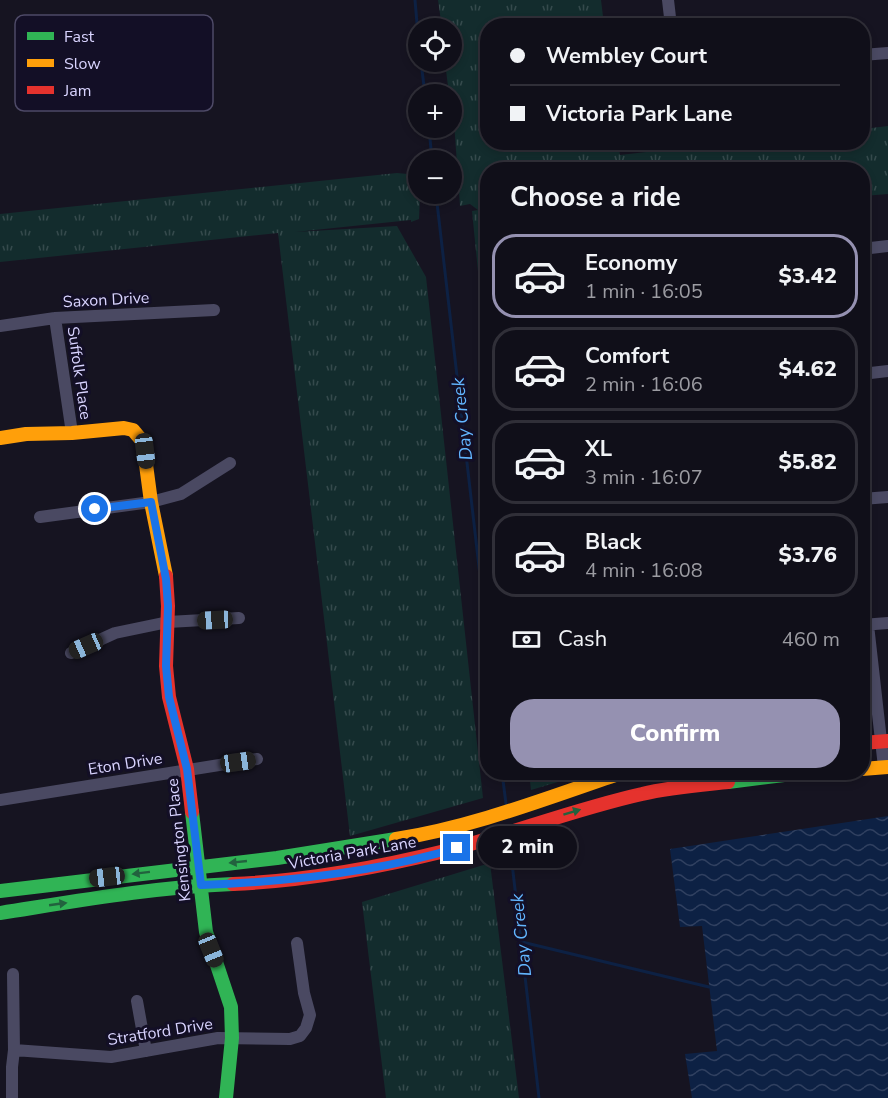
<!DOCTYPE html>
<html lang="en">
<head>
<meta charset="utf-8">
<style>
	:root { --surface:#100f19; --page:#1e1d26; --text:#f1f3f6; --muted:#9c9ca2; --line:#302f38; --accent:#9591b1 }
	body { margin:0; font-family:"Nunito Sans",sans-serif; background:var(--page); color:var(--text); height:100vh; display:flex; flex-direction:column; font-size:22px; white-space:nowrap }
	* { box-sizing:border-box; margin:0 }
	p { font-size:20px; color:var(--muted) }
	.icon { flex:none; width:33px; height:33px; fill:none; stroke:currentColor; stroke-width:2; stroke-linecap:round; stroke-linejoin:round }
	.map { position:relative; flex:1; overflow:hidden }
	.details { position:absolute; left:480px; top:162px; width:390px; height:618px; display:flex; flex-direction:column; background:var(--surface); border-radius:24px; box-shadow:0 3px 9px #0003,0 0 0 2px var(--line) }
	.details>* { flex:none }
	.guide { position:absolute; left:480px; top:18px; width:390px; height:132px; border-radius:24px; box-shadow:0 3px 9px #0003,0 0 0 2px var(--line); display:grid; align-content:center; height:132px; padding:0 30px; background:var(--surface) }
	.controls { position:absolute; left:408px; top:18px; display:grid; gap:12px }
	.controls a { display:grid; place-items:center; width:54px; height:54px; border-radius:50%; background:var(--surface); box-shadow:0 3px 9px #0003,0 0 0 2px var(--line); font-size:30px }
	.end { position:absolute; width:27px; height:27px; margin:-14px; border:8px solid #1a73e8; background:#fff; box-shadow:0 0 0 3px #fff }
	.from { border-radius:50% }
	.bubble { position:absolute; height:42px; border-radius:21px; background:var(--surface); box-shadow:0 3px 9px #0003,0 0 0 2px var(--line); font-size:20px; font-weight:800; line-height:42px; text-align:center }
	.car { position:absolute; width:18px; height:36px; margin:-18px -9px; border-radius:8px; box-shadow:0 0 4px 2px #0007; background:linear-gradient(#222 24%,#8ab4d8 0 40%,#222 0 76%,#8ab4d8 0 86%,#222 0) }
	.guide b { display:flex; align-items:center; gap:21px; height:57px; font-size:22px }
	.guide b+b { border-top:2px solid var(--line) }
	.guide i { width:15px; height:15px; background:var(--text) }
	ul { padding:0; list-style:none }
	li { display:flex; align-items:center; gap:18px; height:84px; margin:0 12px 9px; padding:0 18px; border:3px solid var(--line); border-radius:24px }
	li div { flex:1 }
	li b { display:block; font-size:22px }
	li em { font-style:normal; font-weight:800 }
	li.selected { border-color:var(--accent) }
	li>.icon { width:54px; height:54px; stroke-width:1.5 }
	h2 { padding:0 30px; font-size:27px; line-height:72px }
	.pay { display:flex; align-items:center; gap:15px; height:66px; padding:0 30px; font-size:22px }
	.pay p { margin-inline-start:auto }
	.action { display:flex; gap:12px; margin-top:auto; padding:12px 30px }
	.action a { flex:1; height:69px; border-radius:24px; background:var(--accent); color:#fff; font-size:24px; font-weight:800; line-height:69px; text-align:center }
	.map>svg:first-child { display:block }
	.grass { fill:url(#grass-tufts) }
	.water { fill:url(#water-waves) }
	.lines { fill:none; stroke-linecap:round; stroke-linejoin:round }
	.stream { stroke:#0d2144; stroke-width:3 }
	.street { stroke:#4a4962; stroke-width:12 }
	.fast { stroke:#30b455; stroke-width:14 }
	.slow { stroke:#ff9f0a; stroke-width:14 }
	.jam { stroke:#e5322d; stroke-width:14 }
	.oneway { fill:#22623e }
	.route { stroke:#1a73e8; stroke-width:8 }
	.labels { text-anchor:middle; stroke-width:6; stroke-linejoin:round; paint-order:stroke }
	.street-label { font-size:16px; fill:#d9d4ff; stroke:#130f26 }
	.water-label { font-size:18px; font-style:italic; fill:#62b6ff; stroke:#130f26 }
	.key { fill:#130f26; stroke:#4e4a67; stroke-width:1.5 }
	.key-label { font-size:16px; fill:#d9d4ff }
</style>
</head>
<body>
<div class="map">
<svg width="888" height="1098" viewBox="0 0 888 1098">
	<defs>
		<pattern id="grass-tufts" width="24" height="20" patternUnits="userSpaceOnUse" patternTransform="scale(1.5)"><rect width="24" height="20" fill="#132c2d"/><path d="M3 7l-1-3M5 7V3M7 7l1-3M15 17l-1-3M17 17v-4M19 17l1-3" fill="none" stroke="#354a4c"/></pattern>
		<pattern id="water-waves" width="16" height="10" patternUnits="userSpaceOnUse" patternTransform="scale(1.5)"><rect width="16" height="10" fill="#0d2144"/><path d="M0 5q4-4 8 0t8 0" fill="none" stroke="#304060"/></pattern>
	</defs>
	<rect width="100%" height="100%" fill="#161421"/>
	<path class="grass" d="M438,0H601L604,25L488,26V142L618,143L620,155L734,142H862L863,129L888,126V194L863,196L862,170H488L487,362L472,211L478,210L470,204L460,206L452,94H449L445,62H452V28H442Z
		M397,173L418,175L420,197L419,219L411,222V220L295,232L397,226L426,277L483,798L350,836L278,233L0,262V214Z
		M529,772H588V773L531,790Z
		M490,863L519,1098H386L362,902Z"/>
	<path class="water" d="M888,816V1098H692L685,1054L717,1051L702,926L680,927L670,849Z"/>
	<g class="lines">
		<path class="stream" d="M415,0L418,35
			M421,62L425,94
			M429,128L432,160
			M436,194L488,645
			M502,772L506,804
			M509,837L539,1098
			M522,942L709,987"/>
		<path class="street" d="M668,0L671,26
			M862,55L888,53
			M862,249L888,246
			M55,318L72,433
			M0,326L55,318L214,310
			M862,374L888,371
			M862,499L888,497
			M40,517L151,502L181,494L230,463
			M862,625L888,623
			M868,625L884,767
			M71,653L115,633L168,622L239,618
			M0,800L257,759
			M137,1001L146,1051
			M14,1050L111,1057L218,1038L290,1039L300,1036L306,1028L310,1015L304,993L297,943
			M12,1098V1067L14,1050L13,974"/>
		<path class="fast" d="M728,782L809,772
			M192,812L206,932L231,1007L232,1038L226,1098
			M0,891L277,858L396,839
			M0,913C77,901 155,887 233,884"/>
		<path class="slow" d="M0,438L26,434L72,433L124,428L133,430L143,442L151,502L166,576
			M862,769L888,767
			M396,839C474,827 549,797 624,772"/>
		<path class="jam" d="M166,576L168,606L166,666L169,697L187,769L192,812
			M862,743L888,741
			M233,884C303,881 376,868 445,851C511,834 575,809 642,794C670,787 699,785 728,782"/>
	</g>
	<defs><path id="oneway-solid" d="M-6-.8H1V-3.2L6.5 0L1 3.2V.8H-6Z" transform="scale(1.5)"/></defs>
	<g class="oneway">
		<use href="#oneway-solid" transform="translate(572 812) rotate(-17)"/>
		<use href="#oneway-solid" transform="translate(238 862) rotate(174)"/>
		<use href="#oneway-solid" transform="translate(141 873) rotate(173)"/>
		<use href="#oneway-solid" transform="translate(58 904) rotate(-8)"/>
	</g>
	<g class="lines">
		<path class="route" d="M95,509L151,502L166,579L168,606L166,666L169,697L187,769L201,885C284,882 377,872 457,848"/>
	</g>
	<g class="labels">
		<g class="street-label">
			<text transform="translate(106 299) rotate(-3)" y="6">Saxon Drive</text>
			<text transform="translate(80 373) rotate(82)" y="6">Suffolk Place</text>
			<text transform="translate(125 763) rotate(-9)" y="6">Eton Drive</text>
			<text transform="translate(178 840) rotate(-96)" y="6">Kensington Place</text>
			<text transform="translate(352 852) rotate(-10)" y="6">Victoria Park Lane</text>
			<text transform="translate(160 1031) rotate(-9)" y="6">Stratford Drive</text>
		</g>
		<g class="water-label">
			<text transform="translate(462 419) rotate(-96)" y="6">Day Creek</text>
			<text transform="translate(521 935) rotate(-96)" y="6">Day Creek</text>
		</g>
	</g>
	<rect x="15" y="15" width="198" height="96" rx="9" class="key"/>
	<rect x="27" y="32" width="27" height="8" fill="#30b455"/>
	<rect x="27" y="59" width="27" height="8" fill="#ff9f0a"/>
	<rect x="27" y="86" width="27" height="8" fill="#e5322d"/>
	<g class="key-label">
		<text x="64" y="42">Fast</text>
		<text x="64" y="69">Slow</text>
		<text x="64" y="96">Jam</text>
	</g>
</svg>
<div class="controls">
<a><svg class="icon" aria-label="locate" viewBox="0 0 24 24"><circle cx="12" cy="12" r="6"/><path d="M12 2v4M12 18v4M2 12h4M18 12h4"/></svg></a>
<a>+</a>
<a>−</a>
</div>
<i class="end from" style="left:95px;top:509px"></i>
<i class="end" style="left:457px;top:848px"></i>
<div class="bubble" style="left:478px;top:826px;width:99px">2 min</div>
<i class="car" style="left:145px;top:451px;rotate:173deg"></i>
<i class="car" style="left:215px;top:620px;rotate:267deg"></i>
<i class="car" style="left:86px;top:646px;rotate:246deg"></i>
<i class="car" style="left:238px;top:762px;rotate:82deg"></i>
<i class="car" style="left:107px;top:877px;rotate:263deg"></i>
<i class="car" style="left:211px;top:950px;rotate:158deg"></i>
<div class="guide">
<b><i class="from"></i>Wembley Court</b>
<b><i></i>Victoria Park Lane</b>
</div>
<section class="details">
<h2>Choose a ride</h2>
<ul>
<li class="selected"><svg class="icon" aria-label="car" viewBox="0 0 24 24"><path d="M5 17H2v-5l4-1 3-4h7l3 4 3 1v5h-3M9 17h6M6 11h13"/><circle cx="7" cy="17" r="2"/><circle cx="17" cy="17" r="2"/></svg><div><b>Economy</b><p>1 min · 16:05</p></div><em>$3.42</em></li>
<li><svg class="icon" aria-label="car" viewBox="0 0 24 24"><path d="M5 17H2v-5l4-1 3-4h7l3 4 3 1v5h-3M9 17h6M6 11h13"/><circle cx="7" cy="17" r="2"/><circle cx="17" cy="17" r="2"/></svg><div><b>Comfort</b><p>2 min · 16:06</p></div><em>$4.62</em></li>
<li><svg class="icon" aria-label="car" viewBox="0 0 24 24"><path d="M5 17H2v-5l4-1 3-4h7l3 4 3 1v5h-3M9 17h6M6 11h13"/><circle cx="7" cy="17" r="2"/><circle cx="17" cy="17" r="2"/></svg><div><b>XL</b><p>3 min · 16:07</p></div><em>$5.82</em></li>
<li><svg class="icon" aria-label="car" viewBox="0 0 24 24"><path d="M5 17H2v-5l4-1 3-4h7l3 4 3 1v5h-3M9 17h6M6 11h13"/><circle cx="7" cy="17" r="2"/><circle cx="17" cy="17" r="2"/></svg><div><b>Black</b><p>4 min · 16:08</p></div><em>$3.76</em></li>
</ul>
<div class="pay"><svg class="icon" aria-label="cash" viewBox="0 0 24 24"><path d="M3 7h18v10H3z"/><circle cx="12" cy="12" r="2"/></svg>Cash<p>460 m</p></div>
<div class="action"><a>Confirm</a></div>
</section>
</div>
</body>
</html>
